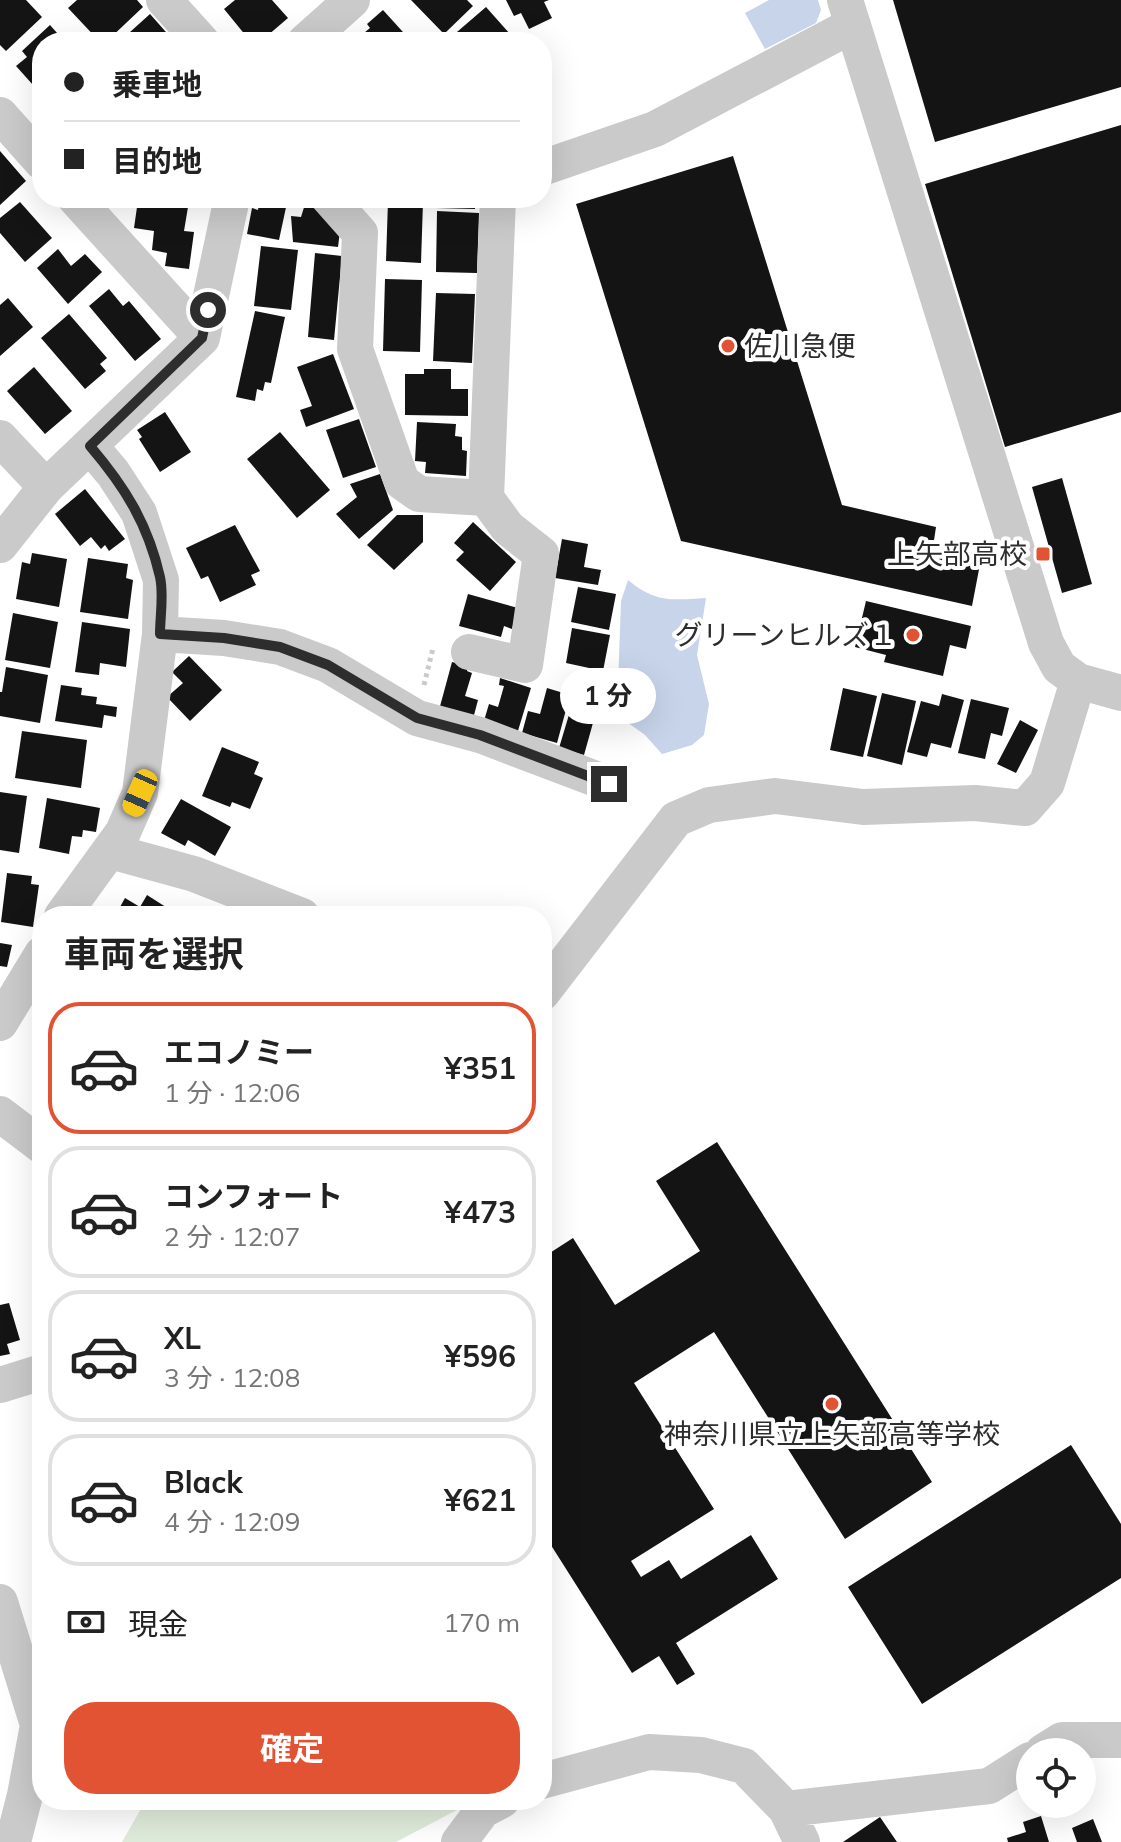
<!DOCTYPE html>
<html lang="ja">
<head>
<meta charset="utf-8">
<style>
	:root { --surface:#fff; --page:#f6f6f6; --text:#222; --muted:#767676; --line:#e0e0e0; --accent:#e15333 }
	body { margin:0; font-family:Mulish,"Noto Sans JP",sans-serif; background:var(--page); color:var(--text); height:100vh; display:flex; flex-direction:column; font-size:30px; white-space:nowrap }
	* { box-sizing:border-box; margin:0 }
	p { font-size:26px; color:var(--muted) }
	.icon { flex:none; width:44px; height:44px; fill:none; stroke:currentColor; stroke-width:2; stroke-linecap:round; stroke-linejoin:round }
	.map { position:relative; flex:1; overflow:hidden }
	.panel { position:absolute; left:32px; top:906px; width:520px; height:904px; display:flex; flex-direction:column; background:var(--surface); border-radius:32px; box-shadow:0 8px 32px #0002 }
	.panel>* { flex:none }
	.banner { position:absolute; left:32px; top:32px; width:520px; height:176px; border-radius:32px; box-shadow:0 8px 32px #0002; display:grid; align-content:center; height:176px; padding:0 32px; background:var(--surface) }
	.controls { position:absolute; left:1016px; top:1738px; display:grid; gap:16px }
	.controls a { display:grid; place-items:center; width:80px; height:80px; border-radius:50%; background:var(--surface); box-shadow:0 8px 32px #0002; font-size:40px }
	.end { position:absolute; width:36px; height:36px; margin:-18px; border:10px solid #2d2d2d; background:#fff; box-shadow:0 0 0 4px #fff }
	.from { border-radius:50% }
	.bubble { position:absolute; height:56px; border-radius:28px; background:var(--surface); box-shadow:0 8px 32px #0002; font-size:26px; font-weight:700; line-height:56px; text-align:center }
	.car { position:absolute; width:24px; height:48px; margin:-24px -12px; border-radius:10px; box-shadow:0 0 6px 2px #0007; background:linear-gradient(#f5c518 24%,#345 0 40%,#f5c518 0 76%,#345 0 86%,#f5c518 0) }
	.banner b { display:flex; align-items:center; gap:28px; height:76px; font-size:30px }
	.banner b+b { border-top:2px solid var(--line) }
	.banner i { width:20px; height:20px; background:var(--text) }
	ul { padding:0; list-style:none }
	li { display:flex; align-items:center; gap:24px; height:132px; margin:0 16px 12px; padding:0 16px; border:4px solid var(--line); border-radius:32px }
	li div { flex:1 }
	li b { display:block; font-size:30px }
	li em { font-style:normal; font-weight:700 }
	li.selected { border-color:var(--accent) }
	li>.icon { width:72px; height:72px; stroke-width:1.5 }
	h2 { padding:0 32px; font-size:36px; line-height:96px }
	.pay { display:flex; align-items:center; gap:20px; height:88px; padding:0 32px; font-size:30px }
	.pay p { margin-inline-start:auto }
	.action { display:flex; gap:16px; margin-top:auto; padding:16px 32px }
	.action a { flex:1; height:92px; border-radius:32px; background:var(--accent); color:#fff; font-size:32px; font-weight:700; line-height:92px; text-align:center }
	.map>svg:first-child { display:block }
	.green { fill:#dfebdb }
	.water { fill:#c7d4ea }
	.building { fill:#141414 }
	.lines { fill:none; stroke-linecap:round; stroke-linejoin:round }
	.path { stroke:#cacaca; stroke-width:5; stroke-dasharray:4 4; stroke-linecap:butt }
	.minor { stroke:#cacaca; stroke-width:36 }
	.route { stroke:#2d2d2d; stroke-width:10 }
	.poi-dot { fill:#e15333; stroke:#fff; stroke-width:3 }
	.labels { text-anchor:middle; stroke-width:8; stroke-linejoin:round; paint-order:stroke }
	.poi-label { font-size:28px; fill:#2d2d2d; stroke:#fff; text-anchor:end }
</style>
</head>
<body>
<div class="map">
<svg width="1121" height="1842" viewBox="0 0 1121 1842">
	<rect width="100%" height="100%" fill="#fff"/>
	<path class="green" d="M146,1800H476L396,1842H122Z"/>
	<path class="water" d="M769,0H818L821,10L816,23L765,49L745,13Z
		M628,580C656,603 671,600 706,598L697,655L709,704L704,735L692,745L662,754L645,735L617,715L621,601Z"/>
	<path class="building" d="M0,0H26L42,17L6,51L0,45Z
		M77,0H137L143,7L106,42H100L68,8Z
		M235,0H272L288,18L260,42H251L224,9Z
		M411,0H467L473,6L444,34Z
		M506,0H549L544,2L552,18L529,29L521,13L514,16Z
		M893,0H1121V87L935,142Z
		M486,7L517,42H454L450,38Z
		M383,10L412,42H363L359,37L370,28L367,24Z
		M150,14L173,40L171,42H119Z
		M50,25L65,42H42V85L38,80L33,85L16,66L27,57L22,51Z
		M1121,125V412L1005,447L925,184Z
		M0,151L26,181L0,205Z
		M733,156L842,505L936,527L933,547L981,559L972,606L681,541L576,204Z
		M260,198H288L279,240L247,234L252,208L258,210Z
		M437,198H475V209L436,208Z
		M138,200L188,207L184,231L194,232L189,269L165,266L167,253L152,250L154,231L134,228Z
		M306,201L340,231L338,247L293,242L291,216L301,217Z
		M388,201L423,202L421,263L386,261Z
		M20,202L52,238L25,262L0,233V218Z
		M437,211L479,213L477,273L436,272Z
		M261,246L298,250L291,310L254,306Z
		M58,249L71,266L85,254L102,272L68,304L37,268Z
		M315,253L342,256L334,340L308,337Z
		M385,279L422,280L420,352L383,351Z
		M109,289L123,306L129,301L161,339L135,361L89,306Z
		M436,293L475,294L472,363L433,361Z
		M8,298L33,327L0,356V305Z
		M255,311L285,317L271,383L265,382L263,391L257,389L255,401L236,397Z
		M69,314L107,358L100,364L106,371L85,389L41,338Z
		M333,354L354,409L306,427L300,410L312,406L297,367Z
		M34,367L72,411L45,434L7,391Z
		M424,369H451V389H468V416L405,415V374H424Z
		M165,412L191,452L160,472L139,439L142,437L137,430Z
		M359,419L376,467L343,478L326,430Z
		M417,422L456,424L455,436L462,437V450L467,451L466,476L425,473L426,462L415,461Z
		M280,432L330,490L297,518L247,459Z
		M380,474L393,510L359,539L336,514L357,497L350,484Z
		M1062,478L1092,584L1062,593L1032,487Z
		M85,489L125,539L109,551L105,545L101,549L91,537L80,546L55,514Z
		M397,515H423V542L394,570L367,545Z
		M473,522L516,562L490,591L456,560L464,552L454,543Z
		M235,525L260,571L251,575L256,585L220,602L208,576L201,579L186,548Z
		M562,539L588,544L584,567L601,570L598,585L555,578Z
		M32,553L67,559L59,607L16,599L22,562L30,564Z
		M88,558L128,564L126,578L133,580L128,619L80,612Z
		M578,587L616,594L609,630L571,622Z
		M468,594L518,608L512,629L504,626L501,637L459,626Z
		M866,601L971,626L966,649L950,645L943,676L884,662L886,655L855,647Z
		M13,613L58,622L50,668L5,660Z
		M82,622L130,629L126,667L100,663L99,675L75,672Z
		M572,628L610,635L603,671L566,663Z
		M189,656L222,690L190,721L167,697L183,683L172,672Z
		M452,662L468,666L467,671L472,673L465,696L478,700L473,719L439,710Z
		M6,667L48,675L40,723L0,716V692H2Z
		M500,678L531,688L517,734L483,724L489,704L498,707L504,686L499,685Z
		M61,685L82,688L81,695L97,697L96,704L117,707L116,717L104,715L102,728L55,721Z
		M547,688L570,695L557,743L522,733L528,711L540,714Z
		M843,688L877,696L863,757L830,750Z
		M882,693L916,701L902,765L867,756Z
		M942,694L964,700L951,748L931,743L927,757L907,752L921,701L939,706Z
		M574,698L598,705L584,755L559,748Z
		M971,699L1009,708L1002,736L991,733L985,759L958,753Z
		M1020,720L1038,730L1016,773L997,764Z
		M22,731L87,740L81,788L15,778Z
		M222,747L259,762L254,774L263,778L250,809L232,802L230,807L202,796Z
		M0,792L27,796L19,853L0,850Z
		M47,798L100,808L96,832L83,830L82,837L72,836L69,854L39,848Z
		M181,799L231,827L215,856L188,840L185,846L161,833Z
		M7,873L32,876L31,884L39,885L33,927L1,922Z
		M147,895L169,909L165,916H115L125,898L140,907Z
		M0,943L12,945L7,967L0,966Z
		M717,1142L932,1482L845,1539L714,1332L634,1383L714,1509L631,1561L641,1577L669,1560L681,1579L751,1535L778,1579L676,1643L695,1674L677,1685L659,1656L632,1673L542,1531V1258L573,1238L615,1305L700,1251L656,1181Z
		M9,1303L20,1340L7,1344L10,1354L0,1356V1305Z
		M1071,1445L1121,1524V1578L922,1704L848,1587Z
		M1041,1816L1049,1842H1008L1007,1838L1026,1832L1023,1822Z
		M880,1817L897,1842H843Z
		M1093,1819L1102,1842H1077L1072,1828Z"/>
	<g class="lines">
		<path class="path" d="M424,685L433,648"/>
		<path class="minor" d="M164,0L202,42
			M845,0L1046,643L1059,667L1078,681L1121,693
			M305,42L352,0
			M0,115L42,162
			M542,168L655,129L853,25
			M75,198L202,338
			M329,198L360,233L355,349L402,482L419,494L486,498
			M0,438L46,487
			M0,545L46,487L202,338L232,198
			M160,634L224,638L280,647L328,665L417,718L480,735L609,784
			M469,652L525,665L541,554L508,528L486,498L498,198
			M110,851L194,874L302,916
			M62,916L123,832L140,793L160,634L161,580L139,513L113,473L90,446
			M542,993L676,819L709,805L775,796L863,807L975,803L1025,808L1047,783L1078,681
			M0,1023L42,954
			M0,1114L42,1146
			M0,1385L42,1372
			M0,1602L38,1725L25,1795L13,1842
			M1043,1752L1062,1740H1121
			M542,1781L649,1752L701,1755L744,1766L786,1809L989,1786L1030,1760
			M786,1809L802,1842
			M459,1842L483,1810L502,1800"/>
	</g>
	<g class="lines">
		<path class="route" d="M208,310L202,338L90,446C125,487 148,524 160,577C164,595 160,616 160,634L224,638L280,647L328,665L417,718L480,735L609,784"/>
	</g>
	<g class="poi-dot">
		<circle cx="728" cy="346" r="8"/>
		<rect x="1035" y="546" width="16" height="16" rx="4"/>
		<circle cx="913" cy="635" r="8"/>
		<circle cx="832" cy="1404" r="8"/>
	</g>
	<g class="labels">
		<g class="poi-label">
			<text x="744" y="356" text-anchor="start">佐川急便</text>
			<text x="1027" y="564">上矢部高校</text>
			<text x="897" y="645">グリーンヒルズ１</text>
			<text x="832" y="1444" text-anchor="middle">神奈川県立上矢部高等学校</text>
		</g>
	</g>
</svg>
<div class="controls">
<a><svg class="icon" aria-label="locate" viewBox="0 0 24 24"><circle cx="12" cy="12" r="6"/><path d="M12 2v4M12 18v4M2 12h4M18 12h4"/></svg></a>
</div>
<i class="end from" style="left:208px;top:310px"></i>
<i class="end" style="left:609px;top:784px"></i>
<div class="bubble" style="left:560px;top:668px;width:96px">1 分</div>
<i class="car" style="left:140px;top:793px;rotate:204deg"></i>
<div class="banner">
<b><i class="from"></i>乗車地</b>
<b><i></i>目的地</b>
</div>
<section class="panel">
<h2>車両を選択</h2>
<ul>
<li class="selected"><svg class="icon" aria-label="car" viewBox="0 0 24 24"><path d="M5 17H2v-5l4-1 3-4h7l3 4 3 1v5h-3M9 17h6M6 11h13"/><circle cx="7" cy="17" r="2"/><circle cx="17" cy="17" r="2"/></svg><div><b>エコノミー</b><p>1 分 · 12:06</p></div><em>¥351</em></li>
<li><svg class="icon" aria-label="car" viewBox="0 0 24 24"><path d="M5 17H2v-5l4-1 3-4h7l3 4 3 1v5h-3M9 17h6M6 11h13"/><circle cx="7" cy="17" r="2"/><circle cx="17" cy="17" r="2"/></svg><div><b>コンフォート</b><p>2 分 · 12:07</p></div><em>¥473</em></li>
<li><svg class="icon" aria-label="car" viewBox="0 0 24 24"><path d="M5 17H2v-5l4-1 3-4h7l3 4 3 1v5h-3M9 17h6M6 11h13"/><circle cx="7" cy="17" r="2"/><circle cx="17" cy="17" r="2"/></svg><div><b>XL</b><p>3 分 · 12:08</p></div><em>¥596</em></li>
<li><svg class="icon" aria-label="car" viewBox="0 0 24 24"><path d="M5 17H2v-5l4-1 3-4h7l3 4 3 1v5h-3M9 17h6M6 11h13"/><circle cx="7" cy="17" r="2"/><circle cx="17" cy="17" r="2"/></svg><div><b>Black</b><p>4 分 · 12:09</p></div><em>¥621</em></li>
</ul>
<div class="pay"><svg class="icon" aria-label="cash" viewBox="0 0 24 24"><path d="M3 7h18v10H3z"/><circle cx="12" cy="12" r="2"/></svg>現金<p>170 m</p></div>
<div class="action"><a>確定</a></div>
</section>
</div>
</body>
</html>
